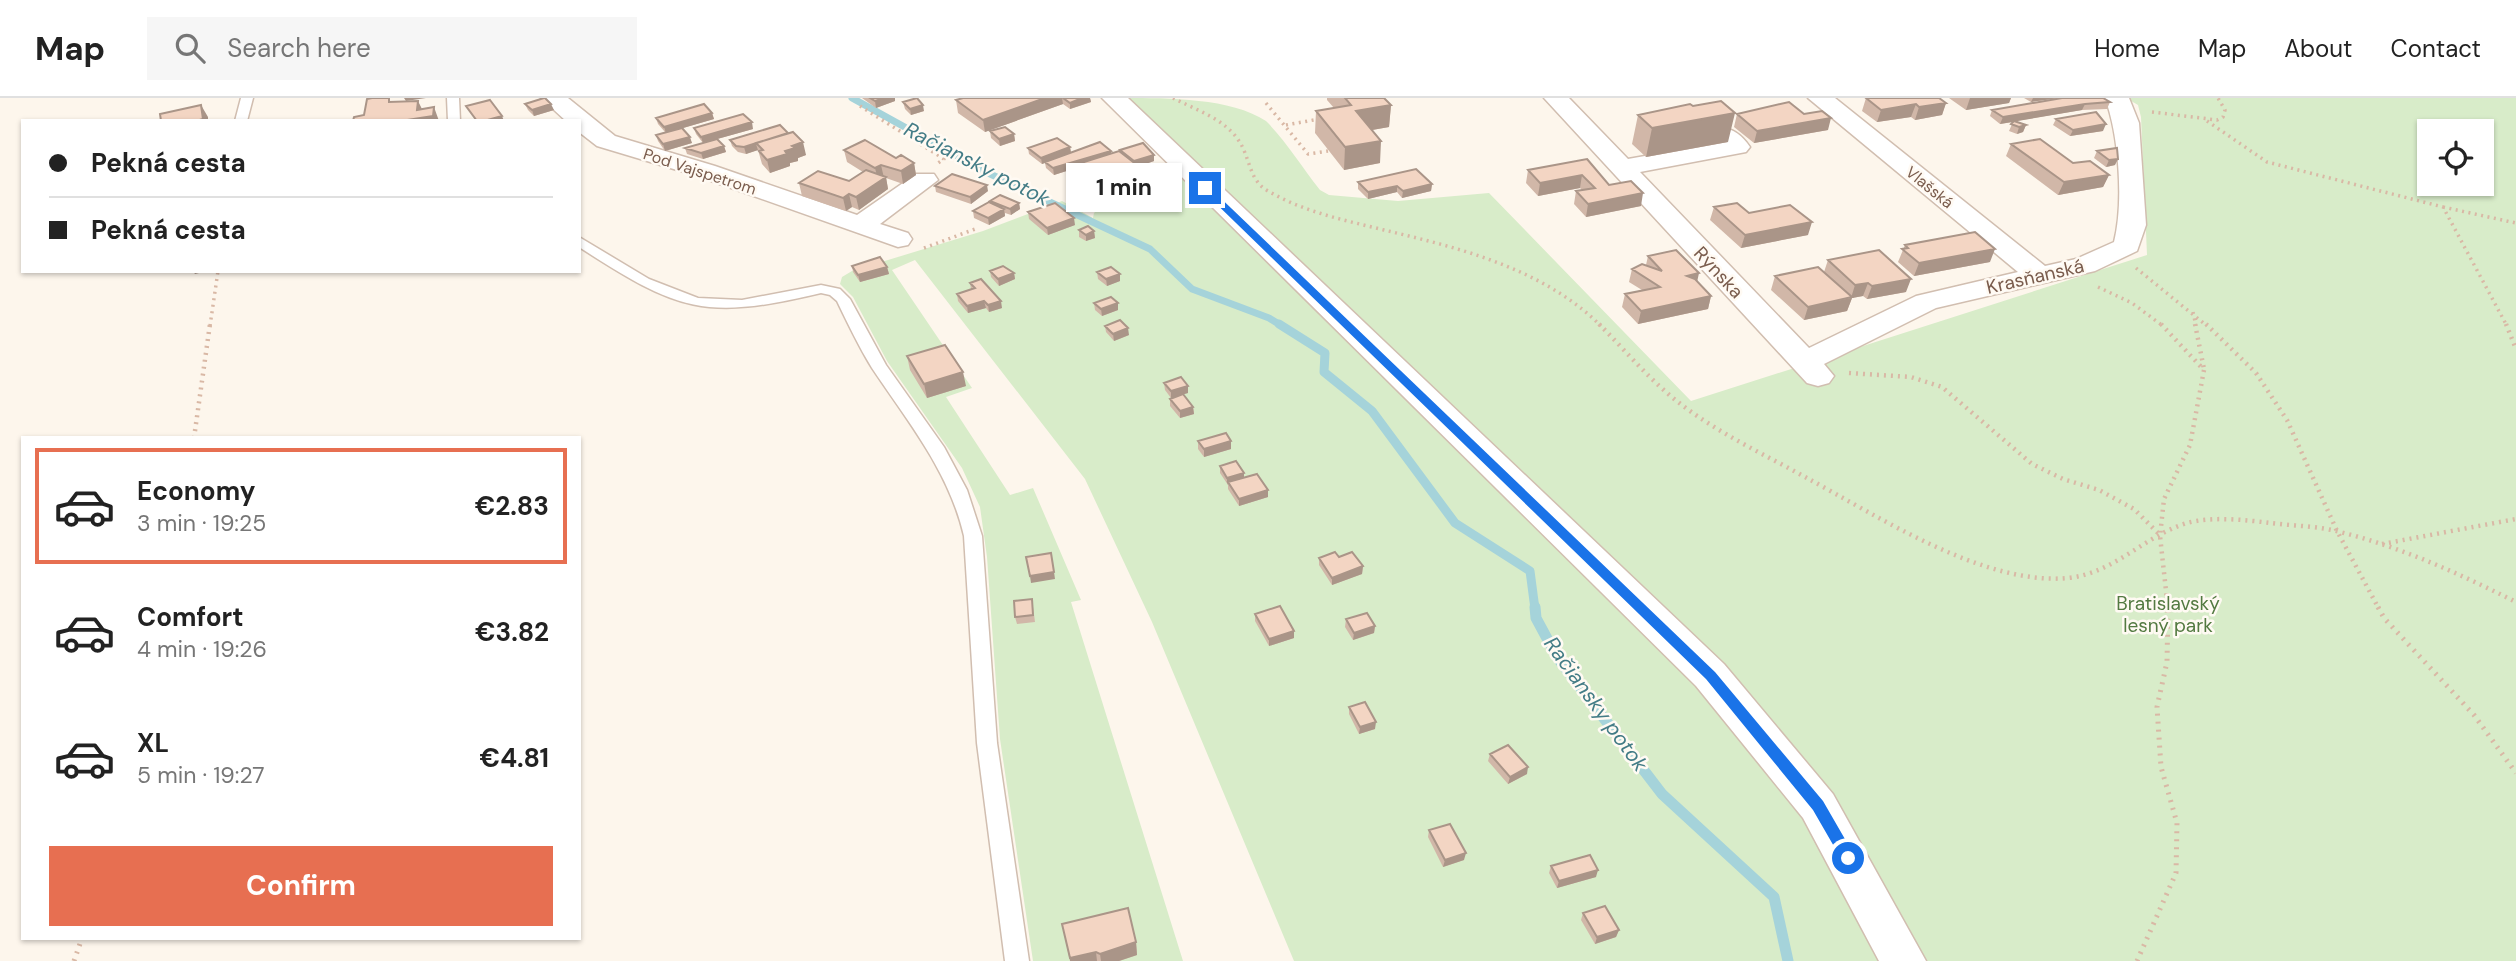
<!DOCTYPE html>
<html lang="en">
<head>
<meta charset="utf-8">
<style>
	:root { --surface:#fff; --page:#f6f6f6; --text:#222; --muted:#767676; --line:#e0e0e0; --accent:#e76f51 }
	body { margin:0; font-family:"DM Sans",sans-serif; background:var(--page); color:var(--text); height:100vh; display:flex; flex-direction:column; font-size:26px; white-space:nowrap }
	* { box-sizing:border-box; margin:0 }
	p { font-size:23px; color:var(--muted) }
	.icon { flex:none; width:38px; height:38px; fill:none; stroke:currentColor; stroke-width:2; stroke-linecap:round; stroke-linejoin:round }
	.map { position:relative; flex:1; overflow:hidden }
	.sheet { position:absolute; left:21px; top:338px; width:560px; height:504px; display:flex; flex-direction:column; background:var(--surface); border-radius:0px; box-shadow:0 2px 5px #0004 }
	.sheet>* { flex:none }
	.top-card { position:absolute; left:21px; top:21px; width:560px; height:154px; border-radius:0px; box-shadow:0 2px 5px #0004; display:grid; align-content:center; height:154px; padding:0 28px; background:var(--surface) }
	.tools { position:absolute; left:2417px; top:21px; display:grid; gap:14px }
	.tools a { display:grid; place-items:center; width:77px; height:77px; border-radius:0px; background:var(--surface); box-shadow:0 2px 5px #0004; font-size:35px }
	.end { position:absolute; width:32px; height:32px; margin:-16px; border:9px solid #1a73e8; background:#fff; box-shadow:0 0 0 4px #fff }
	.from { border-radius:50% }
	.bubble { position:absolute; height:49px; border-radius:0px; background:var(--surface); box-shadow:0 2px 5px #0004; font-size:23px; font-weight:700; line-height:49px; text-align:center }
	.top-card b { display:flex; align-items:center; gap:24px; height:66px; font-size:26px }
	.top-card b+b { border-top:2px solid var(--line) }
	.top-card i { width:18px; height:18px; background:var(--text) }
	ul { padding:12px 0 0; list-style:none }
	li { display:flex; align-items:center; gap:21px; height:116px; margin:0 14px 10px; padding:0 14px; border:4px solid transparent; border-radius:0px }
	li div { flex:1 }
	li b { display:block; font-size:26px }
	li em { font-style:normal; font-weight:700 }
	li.active { border-color:var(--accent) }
	li>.icon { width:63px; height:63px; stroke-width:1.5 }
	.action { display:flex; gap:14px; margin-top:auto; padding:14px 28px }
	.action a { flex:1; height:80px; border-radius:0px; background:var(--accent); color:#fff; font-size:28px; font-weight:700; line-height:80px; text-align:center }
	header { display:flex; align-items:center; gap:42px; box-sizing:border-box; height:98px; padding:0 35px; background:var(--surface); border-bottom:2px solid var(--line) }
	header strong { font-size:33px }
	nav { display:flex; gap:38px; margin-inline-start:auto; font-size:24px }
	.search { width:490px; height:63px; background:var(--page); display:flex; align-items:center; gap:18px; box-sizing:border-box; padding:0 24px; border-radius:0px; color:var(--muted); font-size:26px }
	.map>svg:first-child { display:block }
	.green { fill:#d8ecc9; fill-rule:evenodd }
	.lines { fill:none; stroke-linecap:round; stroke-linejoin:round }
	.stream-far2 { stroke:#a5d3da; stroke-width:7 }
	.stream-far1 { stroke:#a5d3da; stroke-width:9 }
	.stream { stroke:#a5d3da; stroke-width:11 }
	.lane-casing { stroke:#d1beb0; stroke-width:3 }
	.street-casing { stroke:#d1beb0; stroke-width:3 }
	.path-far2 { stroke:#d9b8a5; stroke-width:3.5; stroke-dasharray:2 4.5; stroke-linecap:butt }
	.path-far1 { stroke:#d9b8a5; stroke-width:4.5; stroke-dasharray:2 5; stroke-linecap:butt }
	.path { stroke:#d9b8a5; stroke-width:5; stroke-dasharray:2 6; stroke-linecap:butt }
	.lane { fill:#fff; fill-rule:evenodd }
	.street { fill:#fff; fill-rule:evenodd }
	.wall { fill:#d1b7a8 }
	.shaded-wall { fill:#aa9588 }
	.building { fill:#f3d5c3; stroke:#aa9588; stroke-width:2 }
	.route { fill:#1a73e8 }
	.labels { text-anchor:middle; stroke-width:5; stroke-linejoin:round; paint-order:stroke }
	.far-street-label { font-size:16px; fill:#7a5c4d; stroke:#fffaf3 }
	.street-label { font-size:19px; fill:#7a5c4d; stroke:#fffaf3 }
	.park-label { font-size:19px; fill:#537a41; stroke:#fffaf3 }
	.water-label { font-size:21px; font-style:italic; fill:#437c86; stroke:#fffaf3 }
</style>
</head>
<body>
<header>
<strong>Map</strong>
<div class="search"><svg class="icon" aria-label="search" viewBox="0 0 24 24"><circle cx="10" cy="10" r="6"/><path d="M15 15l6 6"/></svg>Search here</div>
<nav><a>Home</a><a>Map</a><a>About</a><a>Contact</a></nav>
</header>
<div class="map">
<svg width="2516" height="863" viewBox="0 0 2516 863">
	<rect width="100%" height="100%" fill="#fdf6ec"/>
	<path class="green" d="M1124,0C1169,0 1231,0 1266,23C1286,43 1302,69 1320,92L1329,97L1398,103L1489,95L1691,303L2147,157L2141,19L2138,7L2126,0H2516V863H1294L1152,524L1085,381L915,162L892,172L972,290L946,299L1010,397L1033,390L1081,502L1071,504L1183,863H1033L1000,641L987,459L980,409L962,370L887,263L853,199L840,186L842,179L852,173L983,133L1062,103L1093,120L1094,115L1105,104L1185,81ZM2429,33H2482V86H2429Z"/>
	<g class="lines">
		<path class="stream-far2" d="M852,0L986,74L1150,151L1192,191L1269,220L1282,228"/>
		<path class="stream-far1" d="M1279,226L1325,255L1324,274L1372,313L1455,425L1530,473L1535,511"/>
		<path class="stream" d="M1535,509L1536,520L1557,559L1662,696L1774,799L1788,863"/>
		<g class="lane-casing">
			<path id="lane" d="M241,0H253L247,23H235Z
				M447,0H459L460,23H448Z
				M579,139L649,181L698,200L742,202L821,187L840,191L850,201L886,267L944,349L967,392L982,438L997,645L1029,863H1005L977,645L964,438C949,373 908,324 872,270C859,249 848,226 837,203L830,197L821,195C704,223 678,213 579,149Z"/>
		</g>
		<g class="street-casing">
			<path id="street" d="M541,0H568L615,38L715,68L857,117L916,76H934L938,82L880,126L908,135L912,141L908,147L898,149L697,78L597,48L579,34V23H566Z
				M1102,0H1128L1724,566L1833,696L1926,863H1879L1803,720L1696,588Z
				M1544,0H1569L1628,61L1718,45L1711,36L1714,31C1730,27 1741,36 1750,49L1746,54L1640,74L1809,250L1916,198L2018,174L1808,0H1835L2045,168L2076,161L2114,144C2124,105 2119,37 2105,0H2129L2139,25L2146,127L2137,153L2095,173L1936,210L1824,266L1834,278L1829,285L1818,288L1807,285Z"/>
		</g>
		<path class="path-far2" d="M1173,0C1196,12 1225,21 1239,43C1250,59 1249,83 1268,93C1304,114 1344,122 1384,132C1460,150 1544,171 1601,228
			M1266,5L1308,56L1328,53
			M860,8L944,61L938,65
			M2152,14L2217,22L2223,19L2225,12L2218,0
			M2207,23L2267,64L2443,109L2507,228
			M1286,27L1319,21
			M2443,109L2516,125
			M924,150L978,130
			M2136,170L2207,228
			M2098,189L2132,205L2163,228
			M2193,214L2196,228
			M210,228L218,173"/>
		<path class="path-far1" d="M1599,226C1621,248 1642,273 1666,294C1707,330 1758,353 1805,379C1878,418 1984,488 2068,480C2115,475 2144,438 2187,425C2212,418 2246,422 2271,425C2294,428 2318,428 2340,434C2401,449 2460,476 2516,504
			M2161,226L2204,272L2190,347L2164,401L2160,438L2168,511
			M2195,226L2204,271
			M2206,226L2256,275L2287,322L2337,433L2379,511
			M2506,226L2516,251
			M1849,275L1911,279L1942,289L2032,366L2063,381L2099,392L2134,411L2160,437
			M194,340L210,226
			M2382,446L2516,421"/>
		<path class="path" d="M2378,509L2384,520L2474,617L2516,675
			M74,863L82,840
			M2137,863L2176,775L2177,725L2161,669L2157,609L2167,564L2168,509"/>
		<use href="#lane" class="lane"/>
		<use href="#street" class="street"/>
	</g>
	<path class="wall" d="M862,0H895V3L876,10Z
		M1090,0L1091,4L1070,11L1063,6L985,34L958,15L956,2Z
		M1327,0H1384L1391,7L1389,29L1372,32L1380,65L1344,72L1315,35L1316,13L1334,10L1327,2Z
		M1866,0L1946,5L1942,17L1915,22L1911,19L1877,24L1862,13Z
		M1949,0H2011L2009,5L1966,12Z
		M2024,0H2059L2031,4Z
		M903,4L924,13L911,17L905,11Z
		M2110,4L2107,11L2082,12L2016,23L2026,27L2023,34L2017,36L2009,33L2013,24L2000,26L1990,18L1992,12Z
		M525,6L554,12L534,18L528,12Z
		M712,15L714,21L683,30L692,45L665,53L658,43L656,37L665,34L658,26L656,20Z
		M1737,16H1804L1828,32L1754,45L1734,29Z
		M1638,17L1728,44L1646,59L1632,46Z
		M2056,21L2103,33L2070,38L2053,27Z
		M694,30L753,31L717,41L724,48L726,54L703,61L687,56L685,50L703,45L696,36Z
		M990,33L1014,36L1015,43L1000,48L991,40Z
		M789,35L806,57L798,60V63L790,65V68L770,75L762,66L758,52L746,56L738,54L732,48L730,42Z
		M2011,46L2073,65L2109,77L2103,89L2058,97L2006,58Z
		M1070,49L1071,55L1111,53V55L1154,57V63L1137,69V79L1103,91L1085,77V67L1054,77L1046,70L1045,65L1042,66L1029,56L1028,50Z
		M844,52L896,60L914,65L916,77L903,86L886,80L888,91L859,112L852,109L846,113L802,98L799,85L849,83L863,74L847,64Z
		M2097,53L2115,67L2106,69L2094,60Z
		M1587,61L1609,87L1641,108L1586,119L1574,106L1576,93L1582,92L1580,90L1538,98L1526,85L1528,72Z
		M1358,84L1432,86L1431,93L1402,100L1397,94L1368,101L1358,91Z
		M935,88L988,93L971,106L936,94Z
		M990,103L1019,105L1020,111L1011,117L1005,115V118L989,127L974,120L973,113L991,105Z
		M1714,109L1749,115L1808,137L1741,150L1710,122Z
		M1028,114L1075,127L1048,137L1029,121Z
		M1079,132L1094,133L1095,140L1086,143L1079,139Z
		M1905,147L1990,164L1914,178L1898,164Z
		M1648,158L1697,184L1711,198L1708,211L1638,226L1622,209L1625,196L1642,192L1629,184L1632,171L1646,167Z
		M1828,162L1906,194L1867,201L1863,198L1852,200L1847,213L1804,222L1771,192L1775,178L1824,174Z
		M852,168L887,169L889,176L860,184L853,174Z
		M990,173L1014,175L1015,181L999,188L991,179Z
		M1097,174L1120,176V183L1107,188L1098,181Z
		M970,185L1002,210L989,214L986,210L968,215L958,203L957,196L971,191Z
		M1094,205H1118V212L1102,218L1095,212Z
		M1105,228L1129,237L1114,243L1106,234Z
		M907,258L966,288L927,300L910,272Z
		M1164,285L1188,295L1183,296L1193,309L1194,316L1180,320L1170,308V301L1171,300L1165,292Z
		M1198,343H1231V351L1204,359L1198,351Z
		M1220,368L1244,375V379L1268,392V399L1239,408L1228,391V387L1220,375Z
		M1339,459L1363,468L1362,476L1332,487L1319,467V460Z
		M1032,501L1035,524L1017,526L1015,519Z
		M1255,516L1294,540L1269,548L1255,523Z
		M1346,521L1375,528L1374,535L1353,542L1345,529Z
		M1349,609L1375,631L1359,636L1349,616Z
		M1490,656L1527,676L1508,686L1488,663Z
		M1429,732L1464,762L1443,769L1428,739Z
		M1551,768L1596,779L1557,790L1549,775Z
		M1583,815L1619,832L1616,839L1595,846L1581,822Z
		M1062,826L1136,844L1137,857L1119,863H1070Z"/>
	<path class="shaded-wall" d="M404,0H426L406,3Z
		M884,0H895V3L876,10L875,3Z
		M1045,0H1062L1063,6L985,34L983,22Z
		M1082,0H1090L1091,4L1070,11V5Z
		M1970,0H2011L2009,5L1966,12Z
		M2033,0H2059L2031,4Z
		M418,3L424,15L434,9L439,23H401L417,12Z
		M1946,5L1942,17L1915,22L1919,9Z
		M551,6L554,12L534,18L532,12Z
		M1916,6L1911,19L1877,24L1881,12Z
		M2085,6L2082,12L2000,26L2003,19Z
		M201,7L208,19V23H196Z
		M923,7L924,13L911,17L910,11Z
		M1391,7L1389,29L1355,35L1356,13Z
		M712,15L714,21L666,35L664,29Z
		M1735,15L1728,44L1646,59L1652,30Z
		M502,18L504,23H484Z
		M1831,20L1828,32L1754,45L1757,33Z
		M752,24L753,31L703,45L701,39Z
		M2106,26L2103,33L2070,38L2073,32Z
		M2026,27L2023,34L2017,36L2019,29Z
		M1014,36L1015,43L1000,48L999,41Z
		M690,39L692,45L665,53L663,46Z
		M1381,43L1380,65L1344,72L1345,49Z
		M803,44L806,57L798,60V63L790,65V68L770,75L767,62L792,48Z
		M756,46L758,52L746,56L744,49Z
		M724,48L726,54L703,61L701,55Z
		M1070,49L1071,55L1042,66L1041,60Z
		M1111,53L1112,59L1084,64L1085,67L1054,77L1053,70Z
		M1154,57V63L1137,69V79L1103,91L1102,79L1134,67V63Z
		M2118,61L2115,67L2106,69L2109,62Z
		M914,65L916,77L903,86L901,73Z
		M881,67L884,80L878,82L875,70Z
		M1582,77L1580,90L1538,98L1540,85Z
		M2109,77L2103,89L2058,97L2064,84Z
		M886,79L888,91L859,112L856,99Z
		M1432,86L1431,93L1402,100L1403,93Z
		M987,87L988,93L971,106L970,99Z
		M1397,88V94L1368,101V94Z
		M1643,95L1641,108L1586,119L1588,106Z
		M849,96L852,109L846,113L843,100Z
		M1019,105L1020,111L1011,117L1010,111Z
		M1004,111L1005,118L989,127L988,120Z
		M1074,120L1075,127L1048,137L1047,130Z
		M1812,124L1808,137L1741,150L1745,137Z
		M1094,133L1095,140L1086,143V137Z
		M1995,151L1990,164L1914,178L1919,165Z
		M887,169L889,176L860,184L858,177Z
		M193,173H207L195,176Z
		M1014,175L1015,181L999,188L998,181Z
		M1699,175L1696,189L1687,178Z
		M1120,176V183L1107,188L1106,181Z
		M1911,181L1906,194L1867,201L1872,188Z
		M1868,185L1863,198L1852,200L1847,213L1804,222L1808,209L1851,200L1855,187Z
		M1711,198L1708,211L1638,226L1641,213Z
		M984,203L986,210L968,215L967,208Z
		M1001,203L1002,210L989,214L988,207Z
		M1118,205V212L1102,218L1101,211Z
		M1128,230L1129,237L1114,243L1113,236Z
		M963,274L966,288L927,300L924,286Z
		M1188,288V295L1171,300V293Z
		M1193,309L1194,316L1180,320V313Z
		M1231,343V351L1204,359V351Z
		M1244,375V382L1228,384L1227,387V380Z
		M1268,392V399L1239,408V401Z
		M1363,468L1362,476L1332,487V480Z
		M1054,474L1055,481L1031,485L1030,478Z
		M1375,528L1374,535L1353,542L1354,535Z
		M1294,533V540L1269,548V541Z
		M1376,624L1375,631L1359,636L1360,629Z
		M1528,669L1527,676L1508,686L1510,679Z
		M1466,755L1464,762L1443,769L1445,762Z
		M1598,772L1596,779L1557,790L1559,783Z
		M1619,832L1616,839L1595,846L1597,839Z
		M1136,844L1137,857L1119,863H1101L1100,856Z
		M1096,854L1097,863H1070V860Z"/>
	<path class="building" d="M372,0H389V4L418,3L417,12L434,9L433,18L401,23H353L354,19L364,17L367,1Z
		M544,0H545L551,6L532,12L525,6Z
		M870,0H884L875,3Z
		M917,0L923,7L910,11L903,4Z
		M963,0H1045L983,22L956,2Z
		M1063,0H1082L1070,5Z
		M1345,0H1384L1391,7L1356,13L1381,43L1345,49L1316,13L1351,7Z
		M1866,0H1939L1946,5L1919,9L1916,6L1881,12Z
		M2062,0H2103L2110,4L2085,6L2003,19L1992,12Z
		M490,2L502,18L484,23H477L466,8Z
		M1721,3L1735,15L1652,30L1638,17L1690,6L1693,8Z
		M1789,4L1804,16L1822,13L1831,20L1757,33L1737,16Z
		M704,6L712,15L664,29L656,20Z
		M201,7L203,21L196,23H161L160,16Z
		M2096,14L2106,26L2073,32L2056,21Z
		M743,16L752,24L701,39L694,30Z
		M2014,23L2026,27L2019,29L2011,26Z
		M780,27L788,35L744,49L736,48L730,42Z
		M1005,29L1014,36L999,41L990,33Z
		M682,30L690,39L663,46L656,37Z
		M793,34L803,44L792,48L795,50L785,53L787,56L767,62L759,53L763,52L756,45Z
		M1057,40L1070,49L1041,60L1028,50Z
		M717,41L724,48L701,55L685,50Z
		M2040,41L2073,65L2090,63L2109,77L2064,84L2011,46Z
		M865,42L896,60L901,57L914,65L901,73L881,67L875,70L844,52Z
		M1100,44L1111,53L1053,70L1045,64Z
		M1143,45L1154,57L1134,63L1120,52Z
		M2117,50L2118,61L2109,62L2097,53Z
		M1119,53L1137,67L1102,79L1084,64Z
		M1587,61L1609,87L1631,83L1643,95L1588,106L1576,93L1595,90L1582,77L1540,85L1528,72Z
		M1416,71L1432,86L1403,93L1397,88L1368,94L1358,84Z
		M866,72L886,79L856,99L849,96L843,100L799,85L818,73L849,83Z
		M952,76L987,87L970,99L935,88Z
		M1000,97L1019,105L1010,111L990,103Z
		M989,104L1004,111L988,120L973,113Z
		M1055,105L1074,120L1047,130L1028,114Z
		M1737,105L1749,115L1790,107L1812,124L1745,137L1714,109Z
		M1088,128L1094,133L1086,137L1079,132Z
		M1975,134L1995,151L1919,165L1902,151L1908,150L1905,147Z
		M1676,152L1699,175L1687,178L1695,181L1711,198L1641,213L1625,196L1660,189L1632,171L1642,166L1662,173L1648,158Z
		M1879,152L1911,181L1872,188L1868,185L1855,187L1828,162Z
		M880,159L887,169L858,177L852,168Z
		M1003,168L1014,175L998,181L990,173Z
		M1111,169L1120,176L1106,181L1097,174Z
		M1818,169L1852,199L1808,209L1775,178Z
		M981,181L1001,203L988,207L984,203L967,208L957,196L975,190L970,185Z
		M1111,199L1118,205L1101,211L1094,205Z
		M1120,222L1128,230L1113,236L1105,228Z
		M945,247L963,274L924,286L907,258Z
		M1181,279L1188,288L1171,293L1164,285Z
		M1183,296L1193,309L1180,313L1170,301Z
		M1226,335L1231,343L1204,351L1198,343Z
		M1236,363L1244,375L1227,380L1220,368Z
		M1257,376L1268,392L1239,401L1228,384Z
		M1335,454L1339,459L1352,454L1363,468L1332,480L1319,460Z
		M1051,455L1054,474L1030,478L1026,459Z
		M1032,501L1033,517L1015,519L1014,503Z
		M1280,508L1294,533L1269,541L1255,516Z
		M1367,515L1375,528L1354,535L1346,521Z
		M1365,604L1376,624L1360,629L1349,609Z
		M1508,647L1528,669L1510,679L1490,656Z
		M1450,726L1466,755L1445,762L1429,732Z
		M1590,757L1598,772L1559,783L1551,768Z
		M1605,808L1619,832L1597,839L1583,815Z
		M1128,810L1136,844L1100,856L1096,854L1070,860L1062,826Z"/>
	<path class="route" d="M1202,88H1208L1715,574L1823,703L1853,755V764H1843L1813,712L1706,581L1202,92Z"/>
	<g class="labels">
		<g class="far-street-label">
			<text transform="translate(700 73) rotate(18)" y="6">Pod Vajspetrom</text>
			<text transform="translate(1930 89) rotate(39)" y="6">Vlašská</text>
		</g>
		<g class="street-label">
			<text transform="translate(1719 174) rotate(47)" y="7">Rýnska</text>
			<text transform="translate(2035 178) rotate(-13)" y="7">Krasňanská</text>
		</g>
		<g class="park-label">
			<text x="2168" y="512">Bratislavský<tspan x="2168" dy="22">lesný park</tspan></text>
		</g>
		<g class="water-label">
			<text transform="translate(977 66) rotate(27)" y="7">Račiansky potok</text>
			<text transform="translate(1596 606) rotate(54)" y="7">Račiansky potok</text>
		</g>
	</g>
</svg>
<div class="tools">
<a><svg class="icon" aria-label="locate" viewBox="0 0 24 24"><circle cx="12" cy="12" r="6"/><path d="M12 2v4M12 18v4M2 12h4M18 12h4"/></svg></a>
</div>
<i class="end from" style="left:1848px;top:760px"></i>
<i class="end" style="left:1205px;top:90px"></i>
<div class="bubble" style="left:1066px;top:65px;width:116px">1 min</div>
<div class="top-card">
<b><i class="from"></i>Pekná cesta</b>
<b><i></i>Pekná cesta</b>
</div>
<section class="sheet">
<ul>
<li class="active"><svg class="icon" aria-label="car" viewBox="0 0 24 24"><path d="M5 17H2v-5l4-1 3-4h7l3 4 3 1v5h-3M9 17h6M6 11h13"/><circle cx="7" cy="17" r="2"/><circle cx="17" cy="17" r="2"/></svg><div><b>Economy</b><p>3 min · 19:25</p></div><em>€2.83</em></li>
<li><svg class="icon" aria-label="car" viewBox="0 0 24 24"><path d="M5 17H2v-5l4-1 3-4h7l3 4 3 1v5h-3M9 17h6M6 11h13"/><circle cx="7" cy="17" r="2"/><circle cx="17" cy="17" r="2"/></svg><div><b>Comfort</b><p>4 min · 19:26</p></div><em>€3.82</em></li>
<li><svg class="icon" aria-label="car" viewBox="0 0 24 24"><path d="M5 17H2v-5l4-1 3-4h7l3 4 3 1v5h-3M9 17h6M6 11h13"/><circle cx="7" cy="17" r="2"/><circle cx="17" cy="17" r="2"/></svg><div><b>XL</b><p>5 min · 19:27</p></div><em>€4.81</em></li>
</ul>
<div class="action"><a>Confirm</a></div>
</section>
</div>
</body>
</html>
